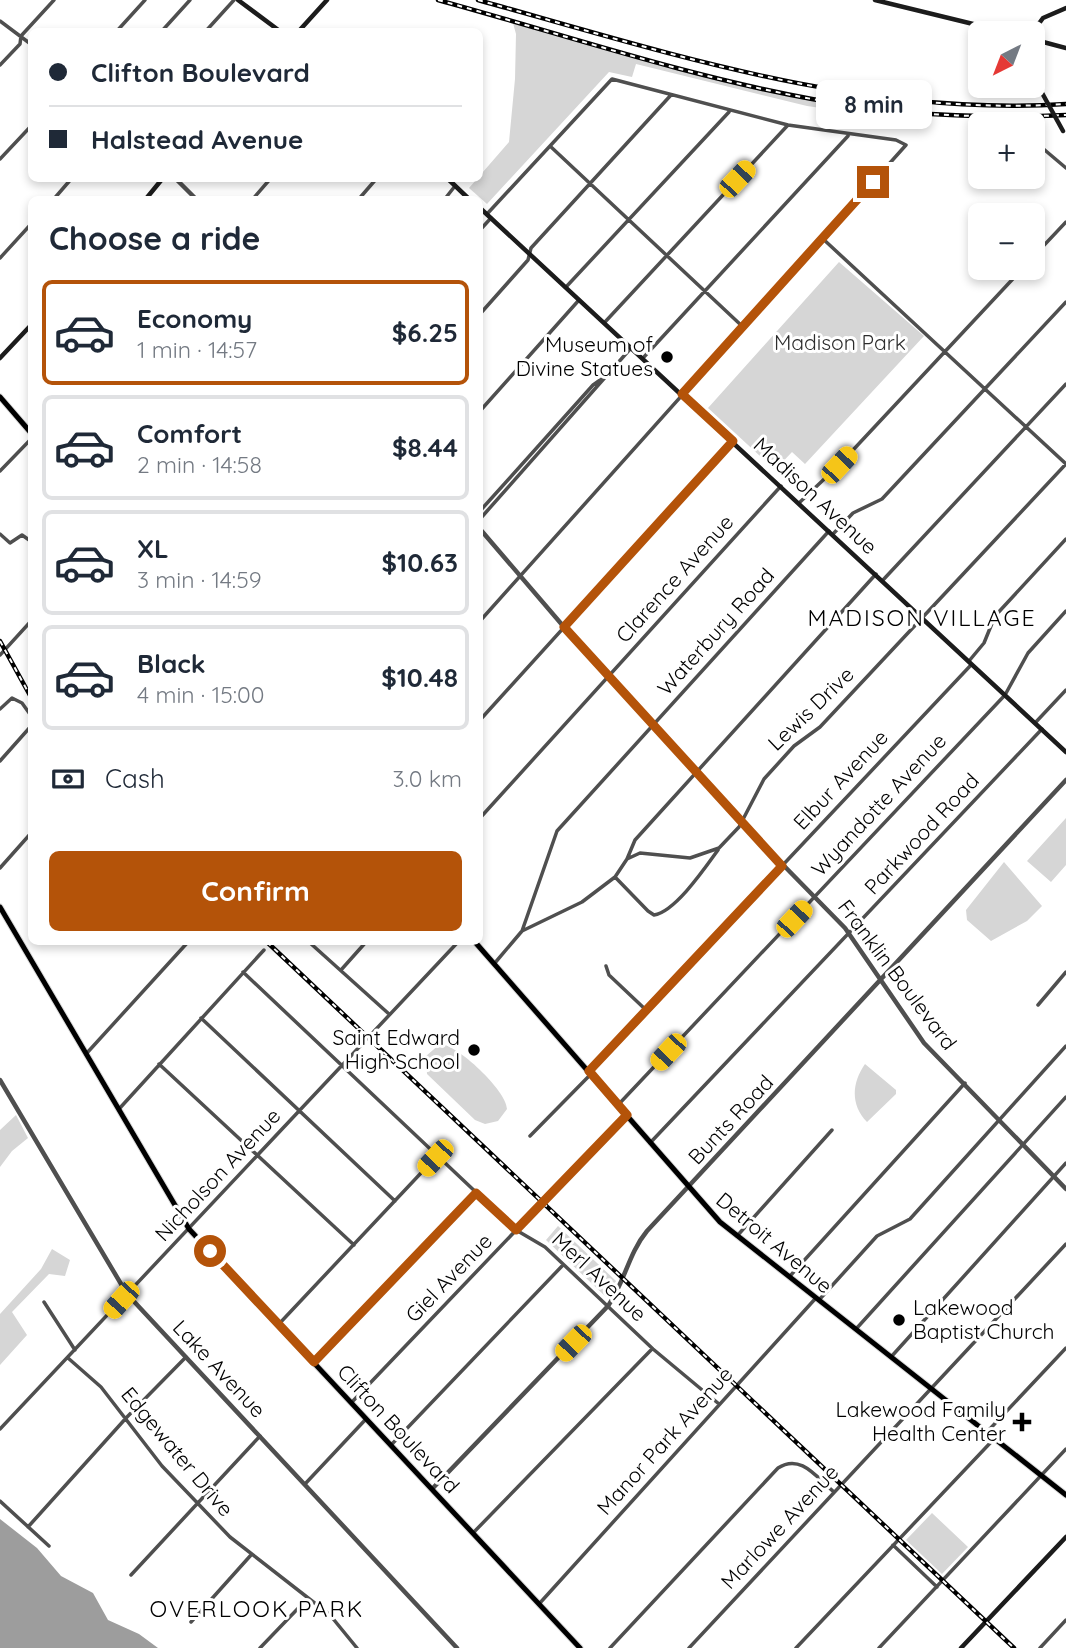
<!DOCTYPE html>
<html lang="en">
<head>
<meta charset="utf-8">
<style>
	:root { --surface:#fff; --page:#f2f2f3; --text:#1f2937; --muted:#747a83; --line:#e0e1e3; --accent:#b45309 }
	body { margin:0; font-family:Quicksand,sans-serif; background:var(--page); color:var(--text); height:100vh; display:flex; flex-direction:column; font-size:26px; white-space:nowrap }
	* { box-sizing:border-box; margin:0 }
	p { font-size:23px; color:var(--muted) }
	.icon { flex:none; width:38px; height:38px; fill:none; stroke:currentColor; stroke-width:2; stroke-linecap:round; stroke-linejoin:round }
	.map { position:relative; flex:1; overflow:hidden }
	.details { position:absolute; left:28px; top:196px; width:455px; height:749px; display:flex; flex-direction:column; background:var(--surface); border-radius:10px; box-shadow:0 4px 10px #0003 }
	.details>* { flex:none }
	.hud { position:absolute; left:28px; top:28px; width:455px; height:154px; border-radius:10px; box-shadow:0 4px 10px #0003; display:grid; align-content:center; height:154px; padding:0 21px; background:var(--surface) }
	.needle { width:46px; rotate:222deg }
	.controls { position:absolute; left:968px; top:21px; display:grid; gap:14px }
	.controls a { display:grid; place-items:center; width:77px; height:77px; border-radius:10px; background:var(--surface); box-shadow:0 4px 10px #0003; font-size:35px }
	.end { position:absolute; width:32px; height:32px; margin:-16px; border:9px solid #b45309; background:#fff; box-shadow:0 0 0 4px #fff }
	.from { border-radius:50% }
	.bubble { position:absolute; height:49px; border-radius:10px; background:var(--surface); box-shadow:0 4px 10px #0003; font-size:23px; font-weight:800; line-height:49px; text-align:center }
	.car { position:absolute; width:21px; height:42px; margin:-21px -10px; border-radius:9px; box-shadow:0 0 5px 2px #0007; background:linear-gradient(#f5c518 24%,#345 0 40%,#f5c518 0 76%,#345 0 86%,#f5c518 0) }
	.hud b { display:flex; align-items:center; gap:24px; height:66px; font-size:26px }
	.hud b+b { border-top:2px solid var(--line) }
	.hud i { width:18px; height:18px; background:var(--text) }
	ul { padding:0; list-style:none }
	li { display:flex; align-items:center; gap:21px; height:105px; margin:0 14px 10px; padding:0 7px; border:4px solid var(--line); border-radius:10px }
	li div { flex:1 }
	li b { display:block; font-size:26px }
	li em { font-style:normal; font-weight:800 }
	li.active { border-color:var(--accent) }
	li>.icon { width:63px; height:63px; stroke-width:1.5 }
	h2 { padding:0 21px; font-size:32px; line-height:84px }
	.pay { display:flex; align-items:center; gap:18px; height:77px; padding:0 21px; font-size:26px }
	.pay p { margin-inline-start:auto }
	.action { display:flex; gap:14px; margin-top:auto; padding:14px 21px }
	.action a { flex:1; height:80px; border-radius:10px; background:var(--accent); color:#fff; font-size:28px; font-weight:800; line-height:80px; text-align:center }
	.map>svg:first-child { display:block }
	.green { fill:#d6d6d6 }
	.water { fill:#9d9d9d }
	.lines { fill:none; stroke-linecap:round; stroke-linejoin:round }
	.primary-casing { stroke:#dbdbdb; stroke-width:7 }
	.minor { stroke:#4f4f4f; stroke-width:3.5 }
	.tertiary { stroke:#4f4f4f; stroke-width:4.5 }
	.secondary { stroke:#1c1c1c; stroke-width:4.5 }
	.primary { stroke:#000; stroke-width:5 }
	.rail-casing { stroke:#000; stroke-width:4.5 }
	.rail { stroke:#fff; stroke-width:2; stroke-dasharray:5; stroke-linecap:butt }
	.secondary-bridge { stroke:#1c1c1c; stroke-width:4.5 }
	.route { stroke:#b45309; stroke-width:9 }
	.poi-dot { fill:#000; stroke:#fff; stroke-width:2.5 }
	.labels { text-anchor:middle; stroke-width:6; stroke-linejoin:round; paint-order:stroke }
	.park-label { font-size:21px; fill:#2d2d2d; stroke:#fff }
	.poi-label { font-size:21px; fill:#000; stroke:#fff; text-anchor:end }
	.street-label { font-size:21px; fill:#000; stroke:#fff }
	.neighbourhood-label { font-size:23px; letter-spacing:2px; fill:#000; stroke:#fff }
</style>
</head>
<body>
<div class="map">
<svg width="1066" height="1648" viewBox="0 0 1066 1648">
	<rect width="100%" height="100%" fill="#fff"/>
	<path class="green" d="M513,23L737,84L808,100L927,116V123L807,106L636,64L632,77L609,72L487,204L469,188L509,142L515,79L516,34Z
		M839,262L924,336L805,464L792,452L775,470L708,408Z
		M1066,818V865L1051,882L1027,861Z
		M1004,862L1042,906L1027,921L991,941L967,920L966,910Z
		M440,1044C457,1044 507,1091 507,1109L498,1121L485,1124L475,1120L427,1074L426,1056Z
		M865,1064L896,1090V1094L867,1122C850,1104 852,1083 865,1064Z
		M16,1115L28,1138L12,1151L0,1167V1130Z
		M558,1226L616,1281L606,1297L546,1240Z
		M52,1249L70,1260L65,1276L49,1274L12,1312L27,1335L0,1365V1314L41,1269Z
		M932,1513L968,1547L942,1574L906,1540Z"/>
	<path class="water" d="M0,1519L37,1548L61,1576L93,1593L108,1620L139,1634L158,1648H0Z"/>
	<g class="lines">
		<g class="primary-casing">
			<path id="primary" d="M0,397L32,434
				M0,907L189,1229L580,1648
				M475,942L720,1222L1066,1495"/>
		</g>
		<path class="minor" d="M0,21L32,45
			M116,32L145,0
			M161,32L190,0
			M205,32L234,0
			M0,65L20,44L21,36L54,0
			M550,146L742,326
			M1040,146L1066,168
			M0,159L32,125
			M53,200L72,178
			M252,200L271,178
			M358,200L377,178
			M444,200L455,186
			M480,230L491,218
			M822,238L1066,464
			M0,258L32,223
			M1032,258L1066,222
			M566,287L729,112
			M480,314L528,260L531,248L671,95
			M605,322L788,125
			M643,358L848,136
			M480,411L579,300
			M0,471L32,438
			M799,503L839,465L1023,268
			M480,511L593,385L603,378
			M480,519L631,348
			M0,534L10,543L22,535L32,542
			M833,534L853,513L882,499L1066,302
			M883,580L1066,384
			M480,621L906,145L896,140L788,125L612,79L487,214
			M0,655L32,620
			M969,661L984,643L995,616L1066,539
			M0,709L12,698L22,703L32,717
			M480,720L732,442
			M1035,723L1066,690
			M0,761L32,725
			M480,818L781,486
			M627,859L635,840L876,574
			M0,868L32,832
			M615,877L648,911L654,915C675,912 705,868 718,850
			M522,931L582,902L615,877L627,859L640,853L690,858L719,848L739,827L764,779L794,746L820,727L1066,464
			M309,942L389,1014
			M494,964L522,931L557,831L829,531
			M606,966L609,975L646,1010
			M341,970L366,942
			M243,972L516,1230L545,1247L653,1349L719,1404
			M1038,1005L1066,972
			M201,1018L395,1201
			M86,1054L188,942
			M159,1064L354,1245
			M589,1071L971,665
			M618,1105L1005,695L1028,653L1066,611
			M119,1109L264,950
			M530,1136L591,1074
			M650,1143L1042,729
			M737,1236L832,1130
			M790,1276L965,1083
			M819,1300L877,1236L910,1219L1066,1046
			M44,1302L75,1350
			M278,1325L437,1156
			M856,1329L1066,1097
			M891,1357L1066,1163
			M68,1358L101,1387L162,1466L230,1537L330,1615L357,1648
			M314,1362L476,1193
			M352,1402L626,1115
			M0,1429L458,942
			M987,1432L1066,1348
			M392,1444L563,1265
			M305,1484L366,1419
			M0,1501L49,1546
			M28,1527L127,1417L186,1357
			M473,1533L652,1349
			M893,1545L937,1587
			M131,1575L260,1436
			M539,1604L815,1299
			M191,1622L251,1555
			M260,1648L308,1598
			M610,1648L778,1468C801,1453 817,1478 834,1492
			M689,1648L1066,1244
			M796,1648L993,1440
			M879,1648L1066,1449
			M1040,1648L1066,1620"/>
		<path class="tertiary" d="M175,178L197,200
			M480,529L564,627L744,825L845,928L924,1043L1066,1189
			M0,1080L127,1294L457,1648
			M433,1488L608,1306C625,1282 628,1254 647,1231L1066,780"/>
		<path class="secondary" d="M238,0L281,32
			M875,0L1010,33
			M298,32L327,0
			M1032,33L1043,18L1066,8
			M1032,39L1066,48
			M1032,70L1041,91
			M447,178L470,200
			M145,200L163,178
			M480,208L1066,752
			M0,358L32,324
			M961,1648L1066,1537"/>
		<use href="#primary" class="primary"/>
		<g class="rail-casing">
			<path id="rail" d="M438,0C562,34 686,76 812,99C896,115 981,119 1066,115
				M478,0C671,54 863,117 1066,104
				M0,641L32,699
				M267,942L1014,1648"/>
		</g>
		<use href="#rail" class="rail"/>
		<path class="secondary-bridge" d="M1041,91L1063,131"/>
	</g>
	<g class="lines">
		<path class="route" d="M210,1251L314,1362L476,1193L516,1230L627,1115L589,1071L782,866L564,627L733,441L682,394L873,182"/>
	</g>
	<g class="poi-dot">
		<circle cx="667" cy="357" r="7"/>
		<circle cx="474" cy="1050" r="7"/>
		<circle cx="899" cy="1320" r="7"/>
		<path d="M1018.5 1411.5h7v7h7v7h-7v7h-7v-7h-7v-7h7z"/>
	</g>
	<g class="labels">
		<g class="park-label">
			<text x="840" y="350">Madison Park</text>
		</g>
		<g class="poi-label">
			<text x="653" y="352">Museum of<tspan x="653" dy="24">Divine Statues</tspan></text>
			<text x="460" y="1045">Saint Edward<tspan x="460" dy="24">High School</tspan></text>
			<text x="913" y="1315" text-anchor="start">Lakewood<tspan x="913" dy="24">Baptist Church</tspan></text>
			<text x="1006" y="1417">Lakewood Family<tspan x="1006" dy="24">Health Center</tspan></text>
		</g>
		<g class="street-label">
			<text transform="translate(815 496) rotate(43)" y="7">Madison Avenue</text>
			<text transform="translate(675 579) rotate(-48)" y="7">Clarence Avenue</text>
			<text transform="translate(716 632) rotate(-48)" y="7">Waterbury Road</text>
			<text transform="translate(811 709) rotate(-44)" y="7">Lewis Drive</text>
			<text transform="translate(841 780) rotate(-47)" y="7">Elbur Avenue</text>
			<text transform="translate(879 805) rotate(-47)" y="7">Wyandotte Avenue</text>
			<text transform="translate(922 834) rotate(-47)" y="7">Parkwood Road</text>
			<text transform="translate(897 975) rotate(53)" y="7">Franklin Boulevard</text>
			<text transform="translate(731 1120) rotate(-47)" y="7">Bunts Road</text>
			<text transform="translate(218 1175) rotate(-47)" y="7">Nicholson Avenue</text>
			<text transform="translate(774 1243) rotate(40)" y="7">Detroit Avenue</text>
			<text transform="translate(599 1277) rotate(43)" y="7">Merl Avenue</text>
			<text transform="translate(449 1278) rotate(-46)" y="7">Giel Avenue</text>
			<text transform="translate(219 1369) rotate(47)" y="7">Lake Avenue</text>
			<text transform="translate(398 1429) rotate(47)" y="7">Clifton Boulevard</text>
			<text transform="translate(665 1441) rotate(-48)" y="7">Manor Park Avenue</text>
			<text transform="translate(177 1452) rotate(50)" y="7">Edgewater Drive</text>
			<text transform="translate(780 1527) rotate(-47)" y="7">Marlowe Avenue</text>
		</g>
		<g class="neighbourhood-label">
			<text x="922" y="626">MADISON VILLAGE</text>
			<text x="257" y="1617">OVERLOOK PARK</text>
		</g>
	</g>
</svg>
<div class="controls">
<a><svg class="needle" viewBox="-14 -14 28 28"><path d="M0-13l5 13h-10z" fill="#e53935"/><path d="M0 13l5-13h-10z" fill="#747a83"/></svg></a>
<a>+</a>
<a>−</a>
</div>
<i class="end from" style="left:210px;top:1251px"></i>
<i class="end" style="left:873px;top:182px"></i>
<div class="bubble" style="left:816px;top:80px;width:116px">8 min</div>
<i class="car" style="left:737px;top:179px;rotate:43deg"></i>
<i class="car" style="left:839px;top:465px;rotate:43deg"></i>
<i class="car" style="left:794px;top:919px;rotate:43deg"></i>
<i class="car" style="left:668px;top:1052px;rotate:223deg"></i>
<i class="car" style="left:435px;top:1158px;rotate:223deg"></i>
<i class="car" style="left:121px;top:1300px;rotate:222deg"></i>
<i class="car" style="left:573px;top:1343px;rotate:224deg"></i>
<div class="hud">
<b><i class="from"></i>Clifton Boulevard</b>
<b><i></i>Halstead Avenue</b>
</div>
<section class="details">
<h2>Choose a ride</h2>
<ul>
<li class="active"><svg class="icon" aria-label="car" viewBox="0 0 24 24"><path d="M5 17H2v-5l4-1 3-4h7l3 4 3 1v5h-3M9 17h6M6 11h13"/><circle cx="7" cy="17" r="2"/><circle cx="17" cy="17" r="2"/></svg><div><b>Economy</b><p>1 min · 14:57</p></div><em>$6.25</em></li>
<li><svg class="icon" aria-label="car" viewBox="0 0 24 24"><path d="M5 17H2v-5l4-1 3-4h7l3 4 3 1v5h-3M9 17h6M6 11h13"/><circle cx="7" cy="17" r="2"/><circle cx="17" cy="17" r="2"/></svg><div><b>Comfort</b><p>2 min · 14:58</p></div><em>$8.44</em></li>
<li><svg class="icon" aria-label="car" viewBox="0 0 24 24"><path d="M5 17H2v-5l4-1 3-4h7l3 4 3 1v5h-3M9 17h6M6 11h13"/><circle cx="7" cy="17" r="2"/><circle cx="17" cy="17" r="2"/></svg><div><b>XL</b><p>3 min · 14:59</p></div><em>$10.63</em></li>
<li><svg class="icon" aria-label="car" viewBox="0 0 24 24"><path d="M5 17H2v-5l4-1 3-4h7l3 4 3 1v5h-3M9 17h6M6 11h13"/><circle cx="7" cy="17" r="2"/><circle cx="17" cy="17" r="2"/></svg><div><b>Black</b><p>4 min · 15:00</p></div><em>$10.48</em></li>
</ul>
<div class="pay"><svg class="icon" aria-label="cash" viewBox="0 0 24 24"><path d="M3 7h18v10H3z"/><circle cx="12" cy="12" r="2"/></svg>Cash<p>3.0 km</p></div>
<div class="action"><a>Confirm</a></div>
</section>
</div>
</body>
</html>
